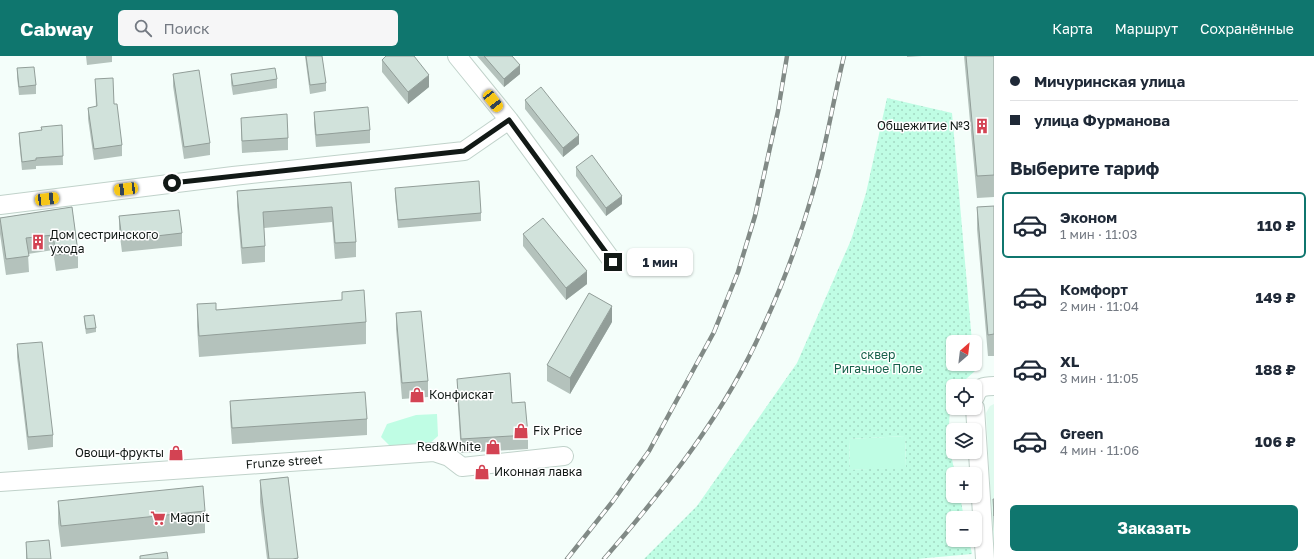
<!DOCTYPE html>
<html lang="ru">
<head>
<meta charset="utf-8">
<style>
	:root { --surface:#fff; --page:#f6f6f7; --text:#1f2937; --muted:#747a83; --line:#e0e1e3; --accent:#0f766e }
	body { margin:0; font-family:"Golos Text",sans-serif; background:var(--page); color:var(--text); height:100vh; display:flex; flex-direction:column; font-size:15px; white-space:nowrap }
	* { box-sizing:border-box; margin:0 }
	p { font-size:13px; color:var(--muted) }
	.icon { flex:none; width:22px; height:22px; fill:none; stroke:currentColor; stroke-width:2; stroke-linecap:round; stroke-linejoin:round }
	.map { position:relative; flex:1; overflow:hidden }
	.details { display:flex; flex-direction:column; background:var(--surface); width:320px }
	.details>* { flex:none }
	.hud { display:grid; align-content:center; height:88px; padding:0 16px; background:var(--surface) }
	.needle { width:26px; rotate:28deg }
	.controls { position:absolute; left:946px; top:279px; display:grid; gap:8px }
	.controls a { display:grid; place-items:center; width:36px; height:36px; border-radius:6px; background:var(--surface); box-shadow:0 1px 3px #0004; font-size:20px }
	.end { position:absolute; width:18px; height:18px; margin:-9px; border:5px solid #121916; background:#fff; box-shadow:0 0 0 2px #fff }
	.from { border-radius:50% }
	.bubble { position:absolute; height:28px; border-radius:6px; background:var(--surface); box-shadow:0 1px 3px #0004; font-size:13px; font-weight:700; line-height:28px; text-align:center }
	.car { position:absolute; width:12px; height:24px; margin:-12px -6px; border-radius:5px; box-shadow:0 0 3px 1px #0007; background:linear-gradient(#f5c518 24%,#345 0 40%,#f5c518 0 76%,#345 0 86%,#f5c518 0) }
	.hud b { display:flex; align-items:center; gap:14px; height:38px; font-size:15px }
	.hud b+b { border-top:1px solid var(--line) }
	.hud i { width:10px; height:10px; background:var(--text) }
	ul { padding:0; list-style:none }
	li { display:flex; align-items:center; gap:12px; height:66px; margin:0 8px 6px; padding:0 8px; border:2px solid transparent; border-radius:6px }
	li div { flex:1 }
	li b { display:block; font-size:15px }
	li em { font-style:normal; font-weight:700 }
	li.active { border-color:var(--accent) }
	li>.icon { width:36px; height:36px; stroke-width:1.5 }
	h2 { padding:0 16px; font-size:18px; line-height:48px }
	.cta { display:flex; gap:8px; margin-top:auto; padding:8px 16px }
	.cta a { flex:1; height:46px; border-radius:6px; background:var(--accent); color:#fff; font-size:16px; font-weight:700; line-height:46px; text-align:center }
	header { display:flex; align-items:center; gap:24px; box-sizing:border-box; height:56px; padding:0 20px; background:var(--accent); color:#fff }
	header strong { font-size:19px }
	nav { display:flex; gap:22px; margin-inline-start:auto; font-size:14px }
	.search { width:280px; height:36px; background:var(--page); display:flex; align-items:center; gap:10px; box-sizing:border-box; padding:0 14px; border-radius:6px; color:var(--muted); font-size:15px }
	main { display:flex; flex:1; min-height:0 }
	.map>svg:first-child { display:block }
	.built { fill:#dffaee }
	.grass { fill:#bffde4 }
	.park { fill:url(#park-dots); fill-rule:evenodd }
	.lines { fill:none; stroke-linecap:round; stroke-linejoin:round }
	.minor-casing { stroke:#c0d2ca; stroke-width:20 }
	.minor { stroke:#fff; stroke-width:18 }
	.rail-casing { stroke:#818a86; stroke-width:4.5 }
	.rail { stroke:#fff; stroke-width:3; stroke-dasharray:9; stroke-linecap:butt }
	.wall { fill:#b4c2bc }
	.shaded-wall { fill:#929e99 }
	.building { fill:#d1e2db; stroke:#929e99 }
	.route { stroke:#121916; stroke-width:5 }
	.labels { text-anchor:middle; stroke-width:3; stroke-linejoin:round; paint-order:stroke }
	.poi-label { font-size:12px; fill:#121916; stroke:#fff; text-anchor:start }
	.park-label { font-size:12px; fill:#16604a; stroke:#fff }
	.street-label { font-size:12px; fill:#121916; stroke:#fff }
</style>
</head>
<body>
<header>
<strong>Cabway</strong>
<div class="search"><svg class="icon" aria-label="search" viewBox="0 0 24 24"><circle cx="10" cy="10" r="6"/><path d="M15 15l6 6"/></svg>Поиск</div>
<nav><a>Карта</a><a>Маршрут</a><a>Сохранённые</a></nav>
</header>
<main>
<div class="map">
<svg width="994" height="503" viewBox="0 0 994 503">
	<defs>
		<pattern id="park-dots" width="8" height="8" patternUnits="userSpaceOnUse"><rect width="8" height="8" fill="#bffde4"/><path d="M2 2h.1M6 6h.1" fill="none" stroke="#a3d8c3" stroke-width="1.8" stroke-linecap="round"/></pattern>
	</defs>
	<rect width="100%" height="100%" fill="#f4fefa"/>
	<path class="built" d="M994,348V503L986,357L990,350Z"/>
	<path class="grass" d="M437,358L438,380L429,388L390,390L381,381L387,368L416,359Z
		M905,380L906,412L850,414L849,383Z"/>
	<path class="park" d="M887,42L952,57L972,286H953V308H974L975,315L958,330H953V335L951,337L948,384L955,418H953V440H960L964,462H953V484H969L972,498L916,503H644L697,450L797,307L851,184L866,137ZM905,380L906,411L850,414L849,383Z"/>
	<g class="lines">
		<g class="minor-casing">
			<path id="minor" d="M457,0L509,64L613,206
				M0,149L233,120L464,95L509,64
				M975,341C978,331 984,330 994,330
				M975,352L985,503
				M0,426L434,396L449,401L462,411L564,400"/>
		</g>
		<use href="#minor" class="minor"/>
		<g class="rail-casing">
			<path id="rail" d="M567,503L613,445L649,395L714,276L738,216L755,160L778,55L787,0
				M604,503C666,431 726,357 764,269C784,226 800,181 813,136C826,91 833,45 844,0"/>
		</g>
		<use href="#rail" class="rail"/>
	</g>
	<path class="wall" d="M86,0H112V6L87,9Z
		M305,0H322L326,27V35L310,38Z
		M477,0H512L520,18L504,31Z
		M907,0H922L907,1Z
		M964,0H994V141L977,142Z
		M382,4L429,31L408,48L382,16Z
		M17,12L36,29V38L19,39L17,21Z
		M173,18L210,87V99L184,103L173,30Z
		M231,18L277,23V32L233,39L231,27Z
		M95,23L114,48L122,89V100L94,104L88,63V52L96,51Z
		M525,44L579,88L563,101L525,53Z
		M314,56L370,74V87L316,91L314,68Z
		M241,62L288,82V94L242,97L241,74Z
		M62,69L63,109L36,110V113L22,114L19,85V77L41,74Z
		M576,111L622,148L606,160L576,120Z
		M351,126L356,186V201L335,203L332,166L264,172L265,190V206L242,208L237,150V135Z
		M395,132L481,157V165L398,172L395,140Z
		M994,150V300H988L977,173V151Z
		M72,151L78,196V212L56,215L53,194L28,198L29,216L6,219L0,178V162Z
		M119,160L182,177V190L122,196L119,173Z
		M523,178L587,228L566,244L523,190Z
		M342,236L366,266V288L199,301L197,270V248L216,254L342,244Z
		M396,257L428,325V341L402,343L396,273Z
		M84,260L96,272V276L86,278L84,264Z
		M612,266L570,338L547,325V309Z
		M17,288L53,379V391L28,394L17,301Z
		M457,323L512,347L528,379V393L461,397L457,337Z
		M230,345L367,363V379L232,388L230,361Z
		M288,421L298,503H267L260,446V424Z
		M993,443H994V476L993,459Z
		M58,445L205,455V477L61,491L58,467Z
		M26,486L51,503H26Z"/>
	<path class="shaded-wall" d="M520,9V18L504,31V23Z
		M429,19V31L408,48V36Z
		M579,79V88L563,101V92Z
		M622,140V148L606,160V152Z
		M587,215V228L566,244V232Z
		M612,250V266L570,338V322Z"/>
	<path class="building" d="M306,0H322L326,27L310,29Z
		M386,0H414L429,19L408,36L382,4Z
		M484,0H512L520,9L504,23Z
		M966,0H994V119L977,120Z
		M34,11L36,29L19,31L17,12Z
		M275,12L277,23L233,30L231,18Z
		M199,14L210,87L184,91L173,18Z
		M113,22L114,48H117L122,89L94,93L88,52L97,50L95,23Z
		M541,31L579,79L563,92L525,44Z
		M368,51L370,74L316,79L314,56Z
		M287,58L288,82L242,85L241,62Z
		M62,69L63,100L36,102V104L22,106L19,77L42,74L41,71Z
		M592,99L622,140L606,152L576,111Z
		M479,125L481,157L398,164L395,132Z
		M351,126L356,186L335,187L332,151L263,156L265,190L242,192L237,135Z
		M994,150V278L988,279L977,151Z
		M72,151L78,196L56,199L53,179L26,182L29,200L6,203L0,162Z
		M179,154L182,177L122,184L119,160Z
		M543,162L587,215L566,232L523,178Z
		M364,234L366,266L199,280L197,248L216,247V254L342,244V236Z
		M589,237L612,250L570,322L547,309Z
		M421,255L428,325L402,327L396,257Z
		M94,259L96,272L86,273L84,260Z
		M42,286L53,379L28,381L17,288Z
		M510,317L512,347L525,346L528,379L461,383L457,323Z
		M365,336L367,363L232,372L230,345Z
		M288,421L298,502L293,503H269L260,424Z
		M203,430L205,455L61,470L58,445Z
		M993,443H994V460Z
		M49,484L51,503H27L26,486Z
		M167,496L168,503H140V500Z"/>
	<g class="lines">
		<path class="route" d="M172,127L464,95L509,64L613,206"/>
	</g>
	<defs>
		<g id="building-bare" transform="scale(1.2)"><path d="M-4-6H4V6H1V3H-1V6H-4ZM-2.5-4.3h1.7v1.8h-1.7ZM.8-4.3h1.7v1.8H.8ZM-2.5-1h1.7V.8h-1.7ZM.8-1h1.7V.8H.8Z" fill="#d34353" stroke="#fff" stroke-width="2.5" paint-order="stroke"/></g>
		<g id="shop-bare" transform="scale(1.2)"><path d="M-5-2.5h2.3a2.7 3.5 0 0 1 5.4 0H5L5.5 6h-11ZM-1.5-2.5h3a1.5 2.3 0 0 0-3 0Z" fill="#d34353" stroke="#fff" stroke-width="2.5" paint-order="stroke"/></g>
		<g id="supermarket-bare" transform="scale(1.2)"><path d="M-6-5.5h2.5l.6 2H6L4.5 2H-2.5L-4.4-4H-6ZM-1.5 3.2a1.3 1.3 0 1 0 .1 0ZM3 3.2a1.3 1.3 0 1 0 .1 0Z" fill="#d34353" stroke="#fff" stroke-width="2.5" paint-order="stroke"/></g>
	</defs>
	<g fill-rule="evenodd">
		<use href="#building-bare" x="982" y="70"/>
		<use href="#building-bare" x="38" y="186"/>
		<use href="#shop-bare" x="417" y="339"/>
		<use href="#shop-bare" x="521" y="375"/>
		<use href="#shop-bare" x="493" y="391"/>
		<use href="#shop-bare" x="176" y="397"/>
		<use href="#shop-bare" x="482" y="416"/>
		<use href="#supermarket-bare" x="158" y="462"/>
	</g>
	<g class="labels">
		<g class="poi-label">
			<text x="970" y="74" text-anchor="end">Общежитие №3</text>
			<text x="50" y="183">Дом сестринского<tspan x="50" dy="14">ухода</tspan></text>
			<text x="429" y="343">Конфискат</text>
			<text x="533" y="379">Fix Price</text>
			<text x="481" y="395" text-anchor="end">Red&amp;White</text>
			<text x="164" y="401" text-anchor="end">Овощи-фрукты</text>
			<text x="494" y="420">Иконная лавка</text>
			<text x="170" y="466">Magnit</text>
		</g>
		<g class="park-label">
			<text x="878" y="303">сквер<tspan x="878" dy="14">Ригачное Поле</tspan></text>
		</g>
		<g class="street-label">
			<text transform="translate(284 406) rotate(-4)" y="4">Frunze street</text>
		</g>
	</g>
</svg>
<div class="controls">
<a><svg class="needle" viewBox="-14 -14 28 28"><path d="M0-13l5 13h-10z" fill="#e53935"/><path d="M0 13l5-13h-10z" fill="#747a83"/></svg></a>
<a><svg class="icon" aria-label="locate" viewBox="0 0 24 24"><circle cx="12" cy="12" r="6"/><path d="M12 2v4M12 18v4M2 12h4M18 12h4"/></svg></a>
<a><svg class="icon" aria-label="layers" viewBox="0 0 24 24"><path d="M12 4l9 5-9 5-9-5zM3 14l9 5 9-5"/></svg></a>
<a>+</a>
<a>−</a>
</div>
<i class="end from" style="left:172px;top:127px"></i>
<i class="end" style="left:613px;top:206px"></i>
<div class="bubble" style="left:627px;top:192px;width:66px">1 мин</div>
<i class="car" style="left:493px;top:45px;rotate:142deg"></i>
<i class="car" style="left:126px;top:133px;rotate:263deg"></i>
<i class="car" style="left:47px;top:143px;rotate:83deg"></i>
</div>
<section class="details">
<div class="hud">
<b><i class="from"></i>Мичуринская улица</b>
<b><i></i>улица Фурманова</b>
</div>
<h2>Выберите тариф</h2>
<ul>
<li class="active"><svg class="icon" aria-label="car" viewBox="0 0 24 24"><path d="M5 17H2v-5l4-1 3-4h7l3 4 3 1v5h-3M9 17h6M6 11h13"/><circle cx="7" cy="17" r="2"/><circle cx="17" cy="17" r="2"/></svg><div><b>Эконом</b><p>1 мин · 11:03</p></div><em>110 ₽</em></li>
<li><svg class="icon" aria-label="car" viewBox="0 0 24 24"><path d="M5 17H2v-5l4-1 3-4h7l3 4 3 1v5h-3M9 17h6M6 11h13"/><circle cx="7" cy="17" r="2"/><circle cx="17" cy="17" r="2"/></svg><div><b>Комфорт</b><p>2 мин · 11:04</p></div><em>149 ₽</em></li>
<li><svg class="icon" aria-label="car" viewBox="0 0 24 24"><path d="M5 17H2v-5l4-1 3-4h7l3 4 3 1v5h-3M9 17h6M6 11h13"/><circle cx="7" cy="17" r="2"/><circle cx="17" cy="17" r="2"/></svg><div><b>XL</b><p>3 мин · 11:05</p></div><em>188 ₽</em></li>
<li><svg class="icon" aria-label="car" viewBox="0 0 24 24"><path d="M5 17H2v-5l4-1 3-4h7l3 4 3 1v5h-3M9 17h6M6 11h13"/><circle cx="7" cy="17" r="2"/><circle cx="17" cy="17" r="2"/></svg><div><b>Green</b><p>4 мин · 11:06</p></div><em>106 ₽</em></li>
</ul>
<div class="cta"><a>Заказать</a></div>
</section>
</main>
</body>
</html>
